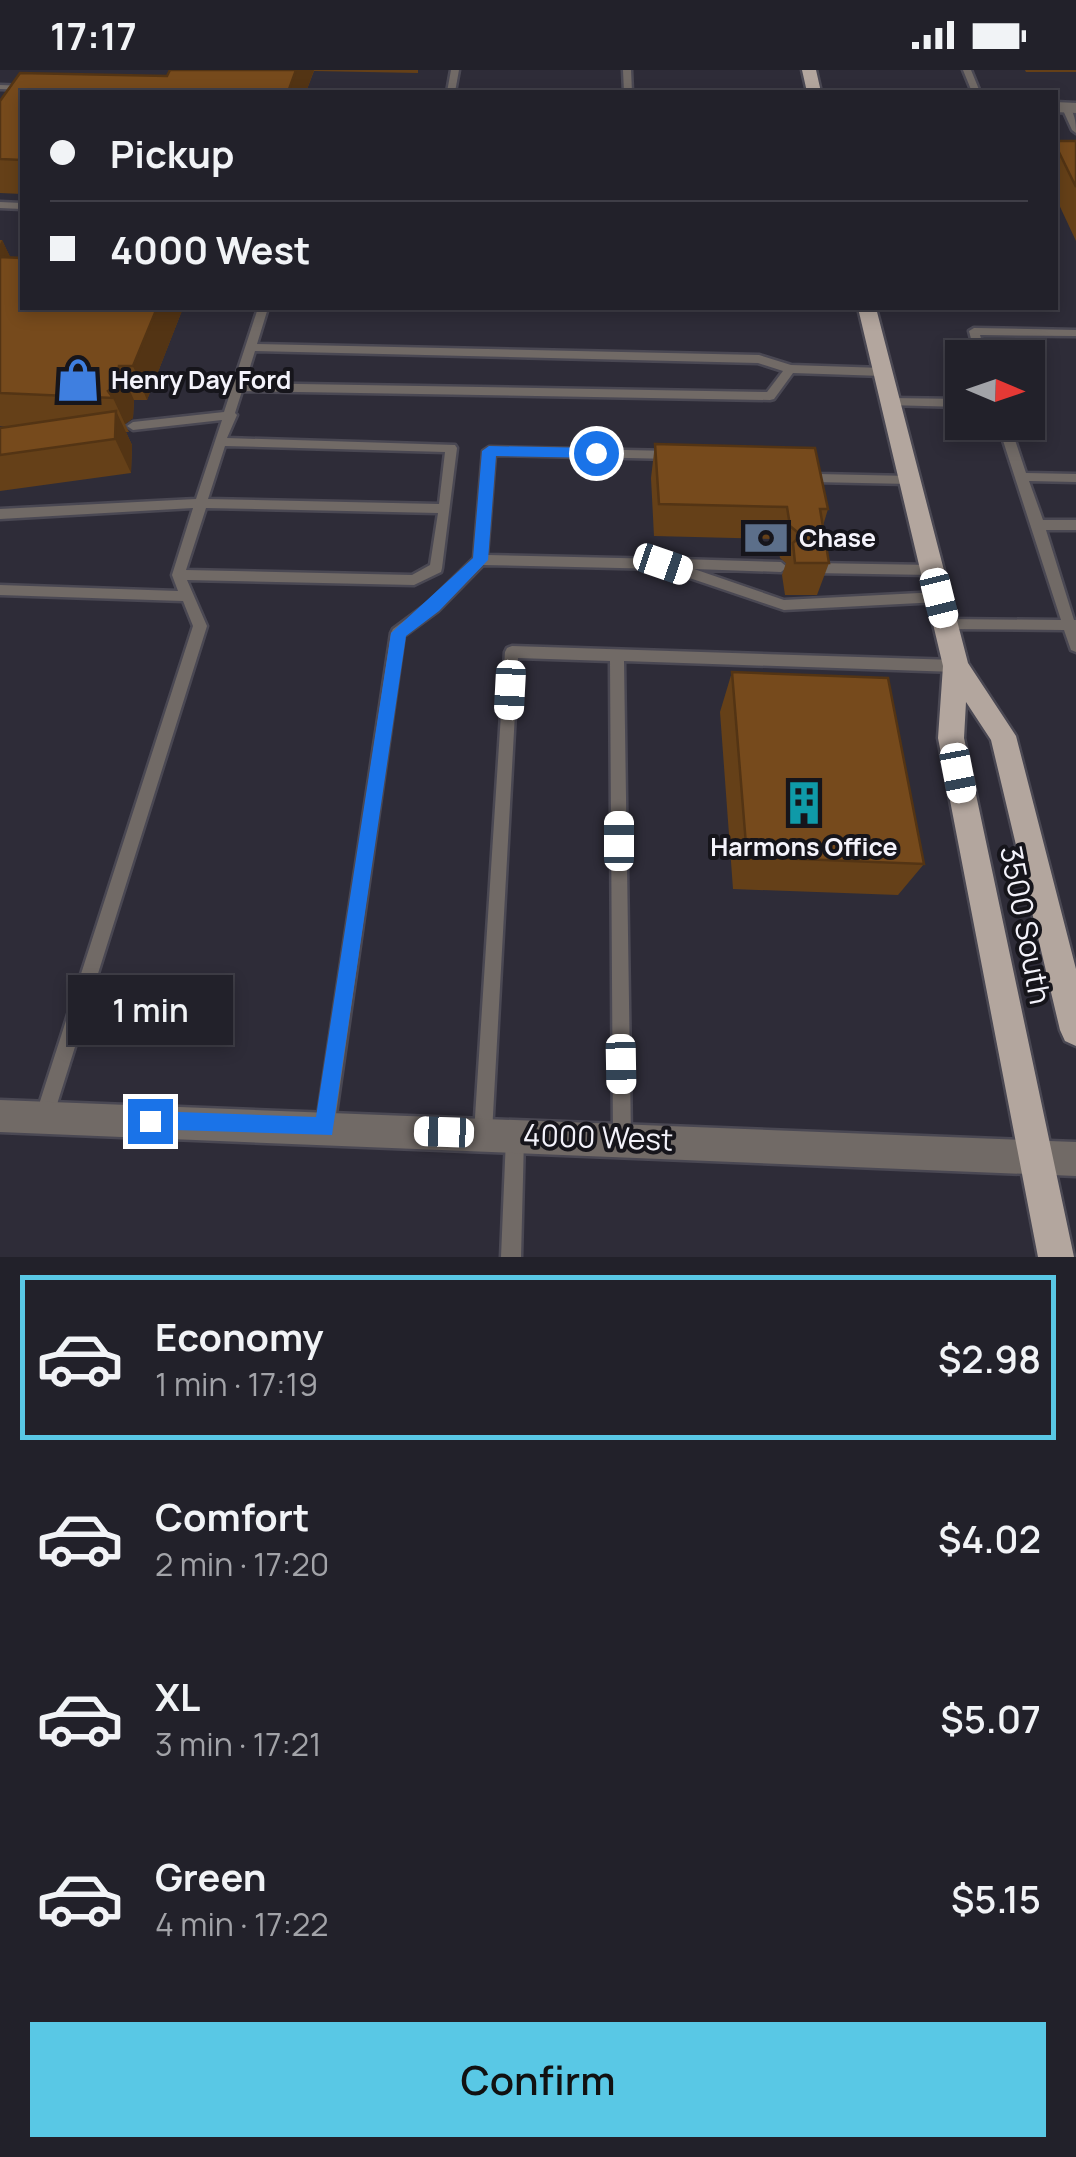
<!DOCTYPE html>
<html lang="en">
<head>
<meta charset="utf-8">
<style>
	:root { --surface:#22212a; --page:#2e2e36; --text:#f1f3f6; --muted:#a2a3a8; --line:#3f3e47; --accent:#59c8e5 }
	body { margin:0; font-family:Manrope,sans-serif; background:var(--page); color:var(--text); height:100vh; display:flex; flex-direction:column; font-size:38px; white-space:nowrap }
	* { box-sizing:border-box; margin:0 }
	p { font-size:32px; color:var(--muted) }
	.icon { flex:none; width:55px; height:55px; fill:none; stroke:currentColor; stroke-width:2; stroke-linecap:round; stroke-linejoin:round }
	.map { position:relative; height:1187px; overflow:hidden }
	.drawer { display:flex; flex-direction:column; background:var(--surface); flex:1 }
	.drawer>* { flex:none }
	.hud { position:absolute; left:20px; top:20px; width:1038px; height:220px; border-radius:0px; box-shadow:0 5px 15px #0003,0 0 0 2px var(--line); display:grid; align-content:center; height:220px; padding:0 30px; background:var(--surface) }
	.needle { width:65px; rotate:92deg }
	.controls { position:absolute; left:945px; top:270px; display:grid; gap:20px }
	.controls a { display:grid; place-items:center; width:100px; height:100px; border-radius:0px; background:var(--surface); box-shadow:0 5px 15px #0003,0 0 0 2px var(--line); font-size:50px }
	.end { position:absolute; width:45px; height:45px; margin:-22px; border:12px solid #1a73e8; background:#fff; box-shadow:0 0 0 5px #fff }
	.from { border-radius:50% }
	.bubble { position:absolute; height:70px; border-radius:0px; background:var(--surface); box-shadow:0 5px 15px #0003,0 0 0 2px var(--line); font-size:32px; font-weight:600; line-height:70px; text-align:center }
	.car { position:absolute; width:30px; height:60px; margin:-30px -15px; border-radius:12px; box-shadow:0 0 8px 2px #0007; background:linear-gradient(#fff 24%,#345 0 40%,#fff 0 76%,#345 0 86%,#fff 0) }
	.hud b { display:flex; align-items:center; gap:35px; height:95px; font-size:38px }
	.hud b+b { border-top:2px solid var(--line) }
	.hud i { width:25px; height:25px; background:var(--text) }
	ul { padding:18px 0 0; list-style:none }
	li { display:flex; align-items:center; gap:30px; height:165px; margin:0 20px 15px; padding:0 10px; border:5px solid transparent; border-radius:0px }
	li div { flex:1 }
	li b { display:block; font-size:38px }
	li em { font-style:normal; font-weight:600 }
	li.selected { border-color:var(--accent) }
	li>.icon { width:90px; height:90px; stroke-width:1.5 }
	.primary-button { display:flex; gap:20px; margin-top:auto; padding:20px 30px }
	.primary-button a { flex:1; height:115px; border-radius:0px; background:var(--accent); color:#111; font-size:40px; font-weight:600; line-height:115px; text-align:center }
	.status { display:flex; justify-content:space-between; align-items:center; height:70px; padding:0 50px; background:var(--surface); direction:ltr }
	.status svg { height:28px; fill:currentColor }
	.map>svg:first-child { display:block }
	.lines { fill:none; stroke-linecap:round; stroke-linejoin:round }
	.service-casing { stroke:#4a4853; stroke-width:5 }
	.minor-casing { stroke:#4a4853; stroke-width:5 }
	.tertiary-casing { stroke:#4a4853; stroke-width:5 }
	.primary-casing { stroke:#4a4853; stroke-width:5 }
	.service { fill:#716a66; fill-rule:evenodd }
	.minor { fill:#716a66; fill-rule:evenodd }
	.tertiary { fill:#716a66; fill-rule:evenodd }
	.primary { fill:#b3a69e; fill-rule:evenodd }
	.wall { fill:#654018 }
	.shaded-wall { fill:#533414 }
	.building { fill:#764a1c; stroke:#533414; stroke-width:2.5 }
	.route { fill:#1a73e8 }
	.labels { text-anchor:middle; stroke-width:8; stroke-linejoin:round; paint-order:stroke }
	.poi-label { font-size:25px; font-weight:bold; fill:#f4f3fb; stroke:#16151b; text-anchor:start }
	.near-street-label { font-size:30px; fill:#f4f3fb; stroke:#16151b }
</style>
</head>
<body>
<div class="status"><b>17:17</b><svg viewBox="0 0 49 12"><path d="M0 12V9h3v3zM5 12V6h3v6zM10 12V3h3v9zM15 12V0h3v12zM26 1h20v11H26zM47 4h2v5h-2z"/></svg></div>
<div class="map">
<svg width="1076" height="1187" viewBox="0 0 1076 1187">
	<rect width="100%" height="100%" fill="#2e2c38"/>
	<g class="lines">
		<g class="service-casing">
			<path id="service" d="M451,0H459L455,22H447Z
				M623,0H631L632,22H624Z
				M963,0H971L980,22H972Z
				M0,15L28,16L32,18L28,20L0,19Z
				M1066,35C1075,40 1076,53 1076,63L1072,60L1062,38Z
				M0,132L22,133V139L0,138Z
				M258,238H268L257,274L759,285L791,295L883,298L889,302L883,306L793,303L774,329L770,330L242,321L235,343L237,345L227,368L455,375L457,378L442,498L441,502L414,515L187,510L207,556L53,1047L50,1053L44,1056L38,1053L35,1047L193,556L183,531L0,525V515L178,521L172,505L193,438L0,449V439L196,429L222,350L133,360L127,356L133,352L224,342ZM255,281L758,293L783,301L767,322L245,313ZM225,376L445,382L439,434L208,429ZM206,438L438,443L430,495L412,505L186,500Z
				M974,258L1076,260V266L980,265L987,288H976L969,261Z
				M891,328L962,329V337L887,335V329Z
				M997,352H1009L1026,403L1076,404V412L1029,411L1043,450H1076V460H1046L1074,550H1076V582L1071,580L1064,560L945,559L940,558L938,554L940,550L945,549L1061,550Z
				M489,377L672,381L678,385L672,389L495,385L487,485L663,489L673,492L679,489L781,492L787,497L781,502L694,499L784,530L939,522L946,527L939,532L784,540L663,499L483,495L438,541L404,566L334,1058L331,1064L325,1067L319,1064L316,1058L391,563L393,559L428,533L474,488L483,381Z
				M812,397L816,398L818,404L910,406L916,410L910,414L813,412L809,411L806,401Z
				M813,493L932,495L938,500L932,505L813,503L807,498Z
				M512,576L956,590L961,592L963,596L961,600L956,602L624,591L631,1068L628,1074L622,1077L616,1074L613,1068L610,591L518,588L492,1063L489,1069L483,1072L477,1069L474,1063L505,582L507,578Z
				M515,1059L521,1062L524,1068L521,1187H501L506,1068L509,1062Z"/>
		</g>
		<g class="minor-casing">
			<path id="minor" d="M1055,32L1076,33V43L1055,42Z"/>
		</g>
		<g class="tertiary-casing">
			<path id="tertiary" d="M0,1030L1076,1072V1106L0,1062Z"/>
		</g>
		<g class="primary-casing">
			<path id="primary" d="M802,0H816L821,22H807Z
				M858,238H876L968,593L1016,666L1076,899V976L1065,971L1060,960L991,670L966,632L964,668L1074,1187H1038L938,668L943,596Z"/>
		</g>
		<use href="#service" class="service"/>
		<use href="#minor" class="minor"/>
		<use href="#tertiary" class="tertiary"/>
		<use href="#primary" class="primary"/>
	</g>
	<path class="wall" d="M170,0H418V3L314,1L306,22H22V124L0,123V31L20,3L167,6Z
		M1025,0H1076V2H1026Z
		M1055,71H1076V171L1055,126Z
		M0,170H2L10,187L22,238H183L147,330H134L133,348L125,354L129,362H126L132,375L131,403L0,421V358L7,357L0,356Z
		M655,374L828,439L819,469L829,493L817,525H785L782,505L786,493L780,488L777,469L654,466L651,408Z
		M732,602L924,794L898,825L733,819L720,642Z"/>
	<path class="shaded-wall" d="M296,0H314L306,22H288Z
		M2,170L19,205L0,202V174Z
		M157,238H183L147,330L133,296Z
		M119,296L134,330L133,348L125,354L113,328L108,321Z
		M116,341L132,375L131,403L115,369Z"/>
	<path class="building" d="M170,0H296L288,22H22V90L0,89V31L20,3L167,6Z
		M1055,71H1076V117L1055,74Z
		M0,187L22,188V238H157L133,296H119L118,314L108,321L113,328L0,323Z
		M116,341L115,369L0,385V358Z
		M655,374L815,378L828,439H820L823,457L814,466L826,475L829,493H795L793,473L801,465L790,456L787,437L659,434Z
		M732,602L888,608L924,794L747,787Z"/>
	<path class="route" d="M489,376L596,378L603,383L596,388L496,386L488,490L439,541L406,566L332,1065L142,1059L139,1051L150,1041L316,1047L391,563L473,488L482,381Z"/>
	<defs>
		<g id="shop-bare" transform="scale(3.45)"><path d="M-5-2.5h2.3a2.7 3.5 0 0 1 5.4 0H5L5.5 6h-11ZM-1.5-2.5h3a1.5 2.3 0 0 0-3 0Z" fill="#3f7fe0" stroke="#16151b" stroke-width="2.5" paint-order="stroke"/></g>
		<g id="bank-bare" transform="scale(3.45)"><path d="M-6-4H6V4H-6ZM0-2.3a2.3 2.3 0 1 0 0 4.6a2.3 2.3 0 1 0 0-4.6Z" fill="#5c6f8a" stroke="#16151b" stroke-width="2.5" paint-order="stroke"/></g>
		<g id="building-bare" transform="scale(3.45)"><path d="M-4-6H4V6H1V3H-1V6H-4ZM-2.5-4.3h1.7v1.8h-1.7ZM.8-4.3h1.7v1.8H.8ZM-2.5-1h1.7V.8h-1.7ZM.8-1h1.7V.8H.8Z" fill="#0f9aa8" stroke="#16151b" stroke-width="2.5" paint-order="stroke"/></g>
	</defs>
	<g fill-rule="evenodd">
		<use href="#shop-bare" x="78" y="310"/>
		<use href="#bank-bare" x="766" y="468"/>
		<use href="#building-bare" x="804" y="733"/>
	</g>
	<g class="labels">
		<g class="poi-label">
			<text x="111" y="319">Henry Day Ford</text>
			<text x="799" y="477">Chase</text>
			<text x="804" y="786" text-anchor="middle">Harmons Office</text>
		</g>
		<g class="near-street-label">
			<text transform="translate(1025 855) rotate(79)" y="10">3500 South</text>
			<text transform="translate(598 1068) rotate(2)" y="10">4000 West</text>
		</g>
	</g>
</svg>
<div class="controls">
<a><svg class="needle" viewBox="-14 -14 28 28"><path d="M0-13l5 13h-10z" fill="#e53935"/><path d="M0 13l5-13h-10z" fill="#a2a3a8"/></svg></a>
</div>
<i class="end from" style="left:596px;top:383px"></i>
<i class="end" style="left:150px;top:1051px"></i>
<div class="bubble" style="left:68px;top:905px;width:165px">1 min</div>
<i class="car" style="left:663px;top:494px;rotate:109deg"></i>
<i class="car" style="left:939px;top:528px;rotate:166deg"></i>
<i class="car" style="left:510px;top:620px;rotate:183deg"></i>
<i class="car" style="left:958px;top:703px;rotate:169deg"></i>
<i class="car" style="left:619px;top:771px;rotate:0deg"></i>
<i class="car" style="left:621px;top:994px;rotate:179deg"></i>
<i class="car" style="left:444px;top:1062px;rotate:272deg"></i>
<div class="hud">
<b><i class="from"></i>Pickup</b>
<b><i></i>4000 West</b>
</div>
</div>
<section class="drawer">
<ul>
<li class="selected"><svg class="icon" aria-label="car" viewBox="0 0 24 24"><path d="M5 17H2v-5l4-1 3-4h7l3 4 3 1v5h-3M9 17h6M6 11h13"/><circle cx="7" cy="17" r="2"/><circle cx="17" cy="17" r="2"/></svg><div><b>Economy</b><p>1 min · 17:19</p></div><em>$2.98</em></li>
<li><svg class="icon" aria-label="car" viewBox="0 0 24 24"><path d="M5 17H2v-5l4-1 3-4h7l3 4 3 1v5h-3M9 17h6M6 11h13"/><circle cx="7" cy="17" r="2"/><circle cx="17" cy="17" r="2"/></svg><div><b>Comfort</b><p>2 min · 17:20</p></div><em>$4.02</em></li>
<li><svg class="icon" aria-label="car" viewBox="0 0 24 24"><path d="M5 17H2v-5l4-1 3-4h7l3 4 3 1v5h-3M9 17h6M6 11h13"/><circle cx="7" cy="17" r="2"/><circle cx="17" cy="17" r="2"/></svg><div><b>XL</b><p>3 min · 17:21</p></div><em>$5.07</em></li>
<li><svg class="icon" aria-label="car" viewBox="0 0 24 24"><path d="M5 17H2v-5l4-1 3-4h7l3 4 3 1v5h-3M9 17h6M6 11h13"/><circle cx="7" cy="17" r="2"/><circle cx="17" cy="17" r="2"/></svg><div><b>Green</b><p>4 min · 17:22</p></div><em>$5.15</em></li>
</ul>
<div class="primary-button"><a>Confirm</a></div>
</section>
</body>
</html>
